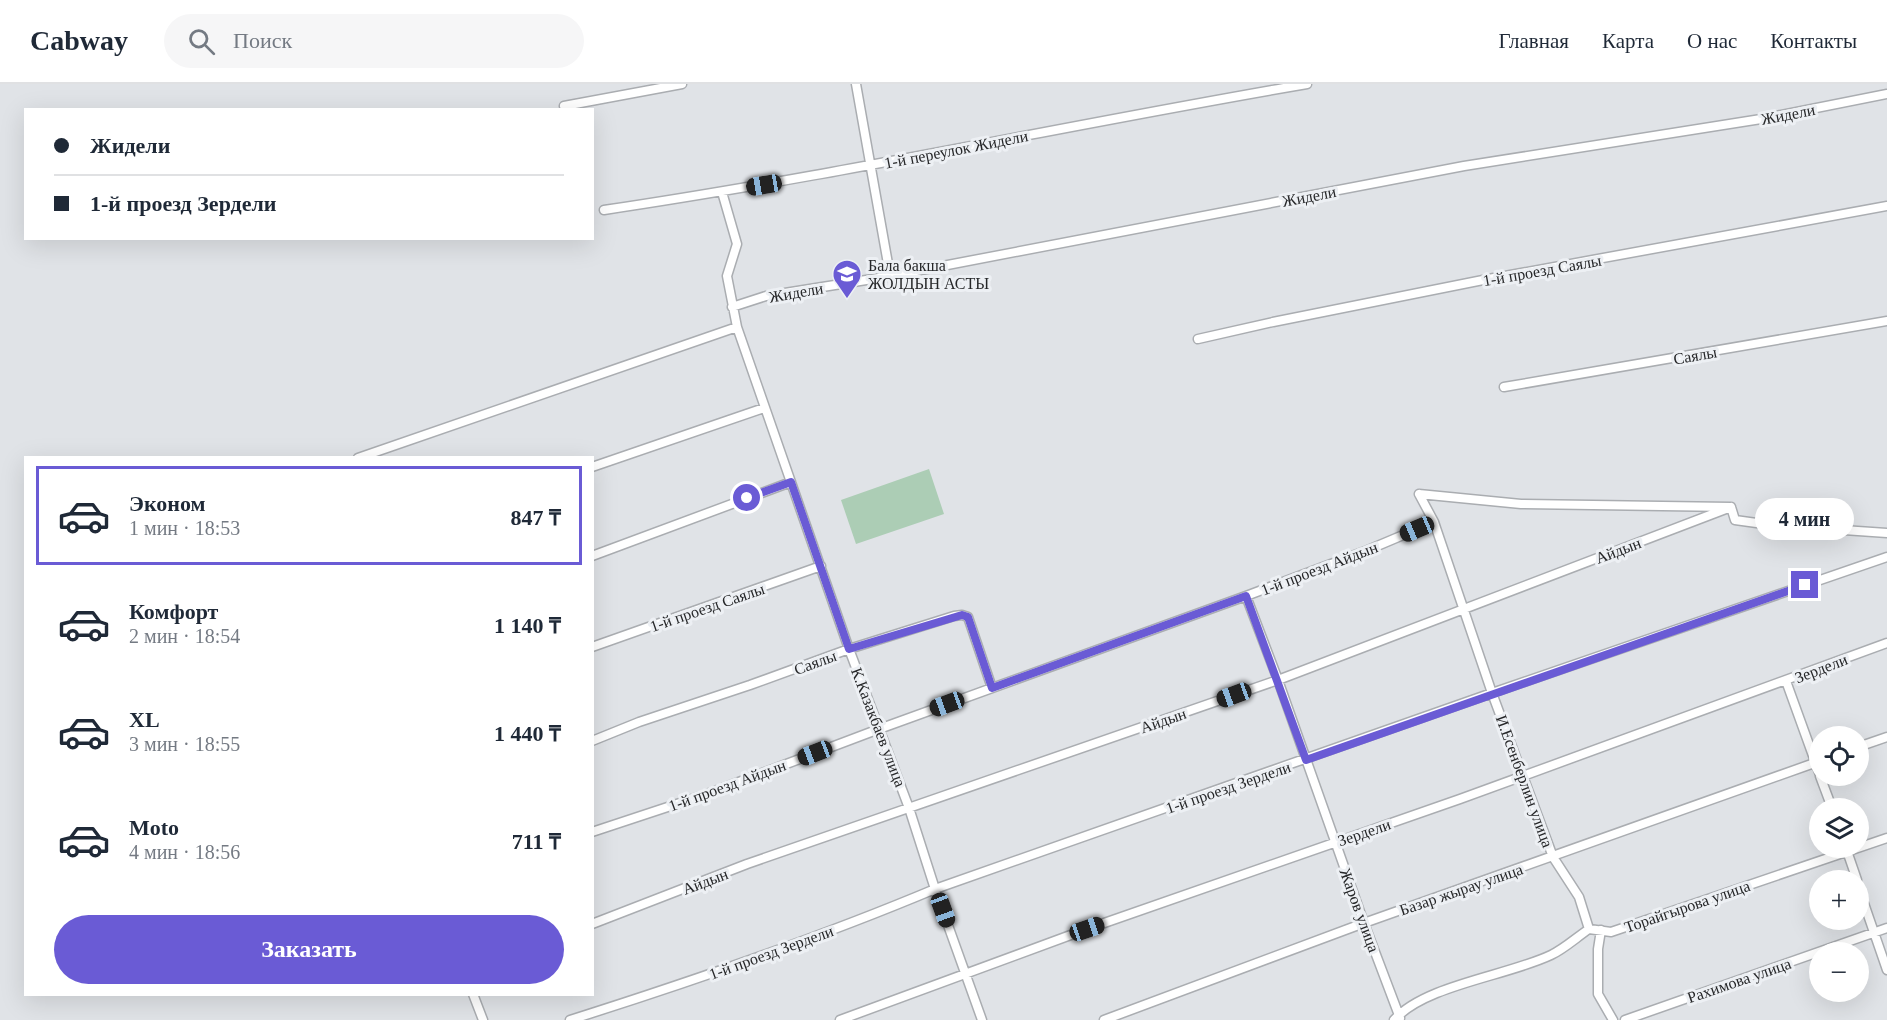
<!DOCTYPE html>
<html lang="ru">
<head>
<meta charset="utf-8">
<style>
	:root { --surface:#fff; --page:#f6f6f7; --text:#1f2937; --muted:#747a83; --line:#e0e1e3; --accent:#6a5bd5 }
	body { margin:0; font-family:"Times New Roman",serif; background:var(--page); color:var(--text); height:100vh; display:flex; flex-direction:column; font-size:22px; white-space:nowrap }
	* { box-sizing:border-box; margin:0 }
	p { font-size:20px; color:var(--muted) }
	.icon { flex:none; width:33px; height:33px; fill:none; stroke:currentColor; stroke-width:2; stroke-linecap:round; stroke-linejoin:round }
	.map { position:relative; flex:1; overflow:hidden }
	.panel { position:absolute; left:24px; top:372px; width:570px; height:540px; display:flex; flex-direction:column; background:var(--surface); border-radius:0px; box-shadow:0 6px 24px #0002 }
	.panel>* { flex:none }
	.hud { position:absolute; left:24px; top:24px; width:570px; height:132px; border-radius:0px; box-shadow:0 6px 24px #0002; display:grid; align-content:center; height:132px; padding:0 30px; background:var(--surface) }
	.tools { position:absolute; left:1809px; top:642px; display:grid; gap:12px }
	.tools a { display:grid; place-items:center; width:60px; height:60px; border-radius:50%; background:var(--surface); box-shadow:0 6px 24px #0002; font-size:30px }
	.end { position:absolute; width:27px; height:27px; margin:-14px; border:8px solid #6a5bd5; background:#fff; box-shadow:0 0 0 3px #fff }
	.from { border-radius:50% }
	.bubble { position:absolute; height:42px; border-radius:21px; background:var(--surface); box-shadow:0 6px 24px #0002; font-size:20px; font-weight:800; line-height:42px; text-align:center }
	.car { position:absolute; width:18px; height:36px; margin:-18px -9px; border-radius:8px; box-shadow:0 0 4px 2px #0007; background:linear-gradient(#222 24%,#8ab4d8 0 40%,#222 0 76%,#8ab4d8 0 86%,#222 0) }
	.hud b { display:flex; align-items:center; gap:21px; height:57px; font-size:22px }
	.hud b+b { border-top:2px solid var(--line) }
	.hud i { width:15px; height:15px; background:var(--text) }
	ul { padding:10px 0 0; list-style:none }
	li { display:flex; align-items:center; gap:18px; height:99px; margin:0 12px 9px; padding:0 18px; border:3px solid transparent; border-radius:0px }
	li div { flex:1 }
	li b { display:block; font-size:22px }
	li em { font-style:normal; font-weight:800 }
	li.active { border-color:var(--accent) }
	li>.icon { width:54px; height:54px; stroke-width:1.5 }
	.button { display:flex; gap:12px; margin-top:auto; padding:12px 30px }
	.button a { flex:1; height:69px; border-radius:36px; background:var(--accent); color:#fff; font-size:24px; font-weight:800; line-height:69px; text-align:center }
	header { display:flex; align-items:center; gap:36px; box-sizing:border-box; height:84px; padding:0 30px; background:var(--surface); border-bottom:2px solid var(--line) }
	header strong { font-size:28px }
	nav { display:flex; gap:33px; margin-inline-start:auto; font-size:21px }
	.search { width:420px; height:54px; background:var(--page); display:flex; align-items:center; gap:15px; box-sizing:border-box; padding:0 21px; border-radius:33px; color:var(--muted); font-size:22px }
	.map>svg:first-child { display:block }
	.green { fill:#accdb5 }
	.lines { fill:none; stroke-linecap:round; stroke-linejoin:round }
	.street-casing { stroke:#aaadb1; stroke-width:11 }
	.street { stroke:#fff; stroke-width:8 }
	.route { stroke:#6a5bd5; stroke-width:8 }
	.labels { text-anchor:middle; stroke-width:6; stroke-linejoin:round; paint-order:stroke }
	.street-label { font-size:16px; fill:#262729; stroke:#edf0f4 }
	.poi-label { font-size:16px; fill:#262729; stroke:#edf0f4; text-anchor:start }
</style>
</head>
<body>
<header>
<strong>Cabway</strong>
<div class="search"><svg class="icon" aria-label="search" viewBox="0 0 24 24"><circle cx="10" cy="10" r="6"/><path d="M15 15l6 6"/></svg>Поиск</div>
<nav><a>Главная</a><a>Карта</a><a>О нас</a><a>Контакты</a></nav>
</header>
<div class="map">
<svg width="1887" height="936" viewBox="0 0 1887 936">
	<rect width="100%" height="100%" fill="#e0e3e7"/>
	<path class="green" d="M929,385L944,430L856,460L841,416Z"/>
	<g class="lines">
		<g class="street-casing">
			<path id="street" d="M856,0L890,191
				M564,22L682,0
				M722,108L737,160L727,192L737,243L849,565L909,724L935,805L982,936
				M604,126C840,91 1072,40 1307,0
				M732,223L766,212L885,193L1464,82L1761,35L1887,10
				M1198,255L1273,238L1483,196L1887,122
				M1504,303L1887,237
				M358,374L737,243
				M592,383L764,324
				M1419,410L1521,420L1731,423L1735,436L1771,441L1887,449
				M1419,410L1434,438L1492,609L1553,773L1579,813L1589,845
				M592,472L791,398
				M1246,512L1278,596L1364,839L1400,934
				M592,563L821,482
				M1786,597L1820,691
				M592,657L639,638L750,601L849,565L954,532L962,531L968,533L992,604
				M1858,663L1887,653
				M1820,692L1832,724
				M592,748L707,710L879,645L1246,512L1363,468L1434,438
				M1846,764L1857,796
				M1858,802L1887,886
				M592,840L747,780L1278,596L1731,423
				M1601,846L1598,865V910L1613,936
				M473,910L483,936
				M570,936C693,897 816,855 935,805L1492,609L1887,473
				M840,936L1087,845L1460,715L1887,559
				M1104,936L1364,839L1820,677
				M1394,936C1425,901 1507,892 1551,871C1564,865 1577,853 1589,845L1611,848L1887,754
				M1625,936L1887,844"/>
		</g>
		<use href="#street" class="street"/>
	</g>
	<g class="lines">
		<path class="route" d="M747,414L791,398L849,565L962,531L968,533L992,604L1246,512L1306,676L1805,501"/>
	</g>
	<defs>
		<g id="school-pin" transform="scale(1.5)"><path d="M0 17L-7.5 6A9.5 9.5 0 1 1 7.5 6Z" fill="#6a5bd5" stroke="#edf0f4"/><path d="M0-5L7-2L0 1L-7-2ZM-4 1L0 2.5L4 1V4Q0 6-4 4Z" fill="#fff"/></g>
	</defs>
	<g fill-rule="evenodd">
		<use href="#school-pin" x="847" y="190"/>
	</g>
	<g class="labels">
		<g class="street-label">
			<text transform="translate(1788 30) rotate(-11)" y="6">Жидели</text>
			<text transform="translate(956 65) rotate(-11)" y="6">1-й переулок Жидели</text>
			<text transform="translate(1309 112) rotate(-11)" y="6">Жидели</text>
			<text transform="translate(1542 186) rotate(-10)" y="6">1-й проезд Саялы</text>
			<text transform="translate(796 208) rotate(-10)" y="6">Жидели</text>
			<text transform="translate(1695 271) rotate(-10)" y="6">Саялы</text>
			<text transform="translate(1618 466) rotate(-21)" y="6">Айдын</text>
			<text transform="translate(1319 484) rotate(-21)" y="6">1-й проезд Айдын</text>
			<text transform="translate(707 523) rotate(-19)" y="6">1-й проезд Саялы</text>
			<text transform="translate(815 578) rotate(-20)" y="6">Саялы</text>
			<text transform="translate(1821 584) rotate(-21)" y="6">Зердели</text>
			<text transform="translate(1163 636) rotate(-19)" y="6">Айдын</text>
			<text transform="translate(879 643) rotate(69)" y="6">К.Казакбаев улица</text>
			<text transform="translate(1525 697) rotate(70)" y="6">И.Есенберлин улица</text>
			<text transform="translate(727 701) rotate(-20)" y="6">1-й проезд Айдын</text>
			<text transform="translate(1228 703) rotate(-19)" y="6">1-й проезд Зердели</text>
			<text transform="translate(1364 748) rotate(-19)" y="6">Зердели</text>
			<text transform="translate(705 797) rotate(-21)" y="6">Айдын</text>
			<text transform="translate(1461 805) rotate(-19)" y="6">Базар жырау улица</text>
			<text transform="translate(1687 822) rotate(-19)" y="6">Торайгырова улица</text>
			<text transform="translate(1360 826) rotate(70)" y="6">Жаров улица</text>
			<text transform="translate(771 868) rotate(-20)" y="6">1-й проезд Зердели</text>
			<text transform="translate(1739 896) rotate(-19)" y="6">Рахимова улица</text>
		</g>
		<g class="poi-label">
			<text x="868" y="187">Бала бакша<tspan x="868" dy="18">ЖОЛДЫН АСТЫ</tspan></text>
		</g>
	</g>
</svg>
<div class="tools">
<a><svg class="icon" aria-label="locate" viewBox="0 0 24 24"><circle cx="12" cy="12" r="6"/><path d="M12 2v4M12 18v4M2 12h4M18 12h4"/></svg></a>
<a><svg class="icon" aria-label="layers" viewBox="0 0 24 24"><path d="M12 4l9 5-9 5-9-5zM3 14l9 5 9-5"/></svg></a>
<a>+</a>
<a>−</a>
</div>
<i class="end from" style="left:747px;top:414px"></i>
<i class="end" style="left:1805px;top:501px"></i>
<div class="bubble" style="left:1755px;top:414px;width:99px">4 мин</div>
<i class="car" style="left:764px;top:101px;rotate:260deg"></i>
<i class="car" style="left:1417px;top:445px;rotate:247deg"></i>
<i class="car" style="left:1234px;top:611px;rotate:250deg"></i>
<i class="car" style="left:947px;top:620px;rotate:250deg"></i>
<i class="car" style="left:815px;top:669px;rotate:249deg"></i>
<i class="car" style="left:943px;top:826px;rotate:160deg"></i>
<i class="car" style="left:1087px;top:845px;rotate:71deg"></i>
<div class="hud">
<b><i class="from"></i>Жидели</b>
<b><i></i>1-й проезд Зердели</b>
</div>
<section class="panel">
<ul>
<li class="active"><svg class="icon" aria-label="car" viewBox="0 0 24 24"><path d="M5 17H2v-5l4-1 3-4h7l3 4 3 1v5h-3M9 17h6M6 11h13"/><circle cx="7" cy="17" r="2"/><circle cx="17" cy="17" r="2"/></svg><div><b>Эконом</b><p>1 мин · 18:53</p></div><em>847 ₸</em></li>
<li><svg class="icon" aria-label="car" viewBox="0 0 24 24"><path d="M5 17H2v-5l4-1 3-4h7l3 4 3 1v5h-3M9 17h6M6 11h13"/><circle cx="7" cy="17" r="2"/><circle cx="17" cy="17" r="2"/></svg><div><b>Комфорт</b><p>2 мин · 18:54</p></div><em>1 140 ₸</em></li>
<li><svg class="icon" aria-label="car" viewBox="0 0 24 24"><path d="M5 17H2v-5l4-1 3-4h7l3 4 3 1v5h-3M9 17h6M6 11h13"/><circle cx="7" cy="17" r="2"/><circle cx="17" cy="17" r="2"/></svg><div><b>XL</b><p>3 мин · 18:55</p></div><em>1 440 ₸</em></li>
<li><svg class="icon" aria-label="car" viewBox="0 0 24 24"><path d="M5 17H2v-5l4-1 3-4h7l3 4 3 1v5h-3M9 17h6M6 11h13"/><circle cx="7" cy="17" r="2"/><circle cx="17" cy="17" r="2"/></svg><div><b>Moto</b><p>4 мин · 18:56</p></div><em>711 ₸</em></li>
</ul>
<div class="button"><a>Заказать</a></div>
</section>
</div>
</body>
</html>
